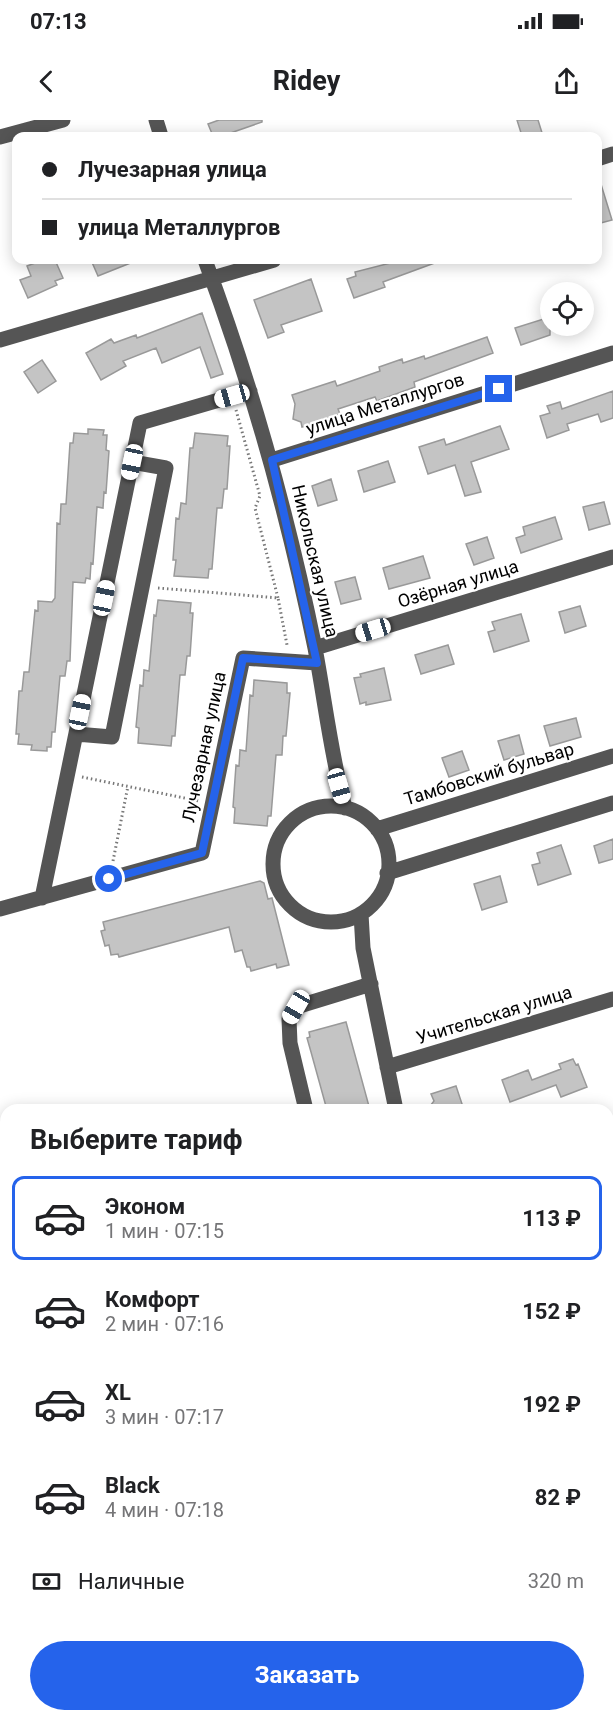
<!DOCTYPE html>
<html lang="ru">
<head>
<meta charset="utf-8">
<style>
	:root { --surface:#fff; --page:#f6f6f6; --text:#202124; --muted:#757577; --line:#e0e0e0; --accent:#2563eb }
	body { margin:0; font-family:Roboto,sans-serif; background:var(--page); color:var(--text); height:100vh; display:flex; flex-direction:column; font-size:22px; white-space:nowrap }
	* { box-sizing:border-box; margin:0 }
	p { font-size:20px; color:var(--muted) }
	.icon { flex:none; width:33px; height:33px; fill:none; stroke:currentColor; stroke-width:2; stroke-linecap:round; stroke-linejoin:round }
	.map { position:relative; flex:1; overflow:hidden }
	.side { position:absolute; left:0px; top:984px; width:614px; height:618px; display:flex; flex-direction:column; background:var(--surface); border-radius:18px 18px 0 0; box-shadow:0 3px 15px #0003 }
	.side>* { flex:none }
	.top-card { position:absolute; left:12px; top:12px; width:590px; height:132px; border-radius:12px; box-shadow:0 3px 15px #0003; display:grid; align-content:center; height:132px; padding:0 30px; background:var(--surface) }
	.tools { position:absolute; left:540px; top:162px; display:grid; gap:12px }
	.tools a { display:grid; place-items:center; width:54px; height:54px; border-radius:50%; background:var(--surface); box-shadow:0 3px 15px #0003; font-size:30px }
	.end { position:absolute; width:27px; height:27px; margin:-14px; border:8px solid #2563eb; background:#fff; box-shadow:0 0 0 3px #fff }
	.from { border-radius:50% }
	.car { position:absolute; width:18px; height:36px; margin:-18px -9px; border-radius:8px; box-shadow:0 0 4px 2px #0007; background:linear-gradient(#fff 24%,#345 0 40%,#fff 0 76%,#345 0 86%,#fff 0) }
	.top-card b { display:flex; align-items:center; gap:21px; height:57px; font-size:22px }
	.top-card b+b { border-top:2px solid var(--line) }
	.top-card i { width:15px; height:15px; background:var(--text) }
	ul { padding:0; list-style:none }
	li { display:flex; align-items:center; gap:18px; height:84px; margin:0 12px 9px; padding:0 18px; border:3px solid transparent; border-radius:12px }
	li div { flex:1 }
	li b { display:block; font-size:22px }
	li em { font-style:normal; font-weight:700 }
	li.active { border-color:var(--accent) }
	li>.icon { width:54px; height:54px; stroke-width:1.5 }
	h2 { padding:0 30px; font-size:27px; line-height:72px }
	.pay { display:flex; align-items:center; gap:15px; height:66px; padding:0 30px; font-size:22px }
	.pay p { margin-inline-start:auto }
	.action { display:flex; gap:12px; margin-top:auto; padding:12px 30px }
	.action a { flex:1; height:69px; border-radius:36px; background:var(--accent); color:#fff; font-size:24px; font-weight:700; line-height:69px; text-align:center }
	.status { display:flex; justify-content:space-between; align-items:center; height:42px; padding:0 30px; background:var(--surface); direction:ltr }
	.status svg { height:16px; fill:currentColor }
	header { display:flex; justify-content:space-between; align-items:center; height:78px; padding:0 30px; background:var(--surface); font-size:27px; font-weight:700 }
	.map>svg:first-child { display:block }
	.building { fill:#c4c4c4; stroke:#999; stroke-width:1.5 }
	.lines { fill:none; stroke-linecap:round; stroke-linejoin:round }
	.major-casing { stroke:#dbdbdb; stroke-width:18 }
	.path { stroke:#777; stroke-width:3; stroke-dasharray:1.5 3; stroke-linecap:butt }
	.minor { stroke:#555; stroke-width:15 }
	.major { stroke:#000; stroke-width:15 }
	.route { stroke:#2563eb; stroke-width:8 }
	.labels { text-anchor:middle; stroke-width:4.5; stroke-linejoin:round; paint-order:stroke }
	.street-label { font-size:18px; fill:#000; stroke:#fff }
</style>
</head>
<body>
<div class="status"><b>07:13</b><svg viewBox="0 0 49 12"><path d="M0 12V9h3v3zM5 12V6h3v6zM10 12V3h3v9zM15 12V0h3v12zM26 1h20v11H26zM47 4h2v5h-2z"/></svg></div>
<header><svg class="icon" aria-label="back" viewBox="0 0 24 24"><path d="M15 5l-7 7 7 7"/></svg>Ridey<svg class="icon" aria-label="share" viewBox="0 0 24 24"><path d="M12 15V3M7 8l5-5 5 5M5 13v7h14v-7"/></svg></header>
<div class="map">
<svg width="613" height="1602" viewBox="0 0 613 1602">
	<rect width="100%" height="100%" fill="#fff"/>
	<path class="building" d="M219,0H262V2L222,16H213L208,4Z
		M517,0H538L543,16H522Z
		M600,61L612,100L597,104V62Z
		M43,140H55L63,158L55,161L57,165L28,178L20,160L31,156L27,146Z
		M91,140H138L98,156Z
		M402,140L440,141L383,162L385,167L354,178L347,159L356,156L355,152Z
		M311,159L322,191L281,205L284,212L268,218L254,180Z
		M202,193L223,254L211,258L200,227L162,243L156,228L123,241L126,246L101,260L86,233L111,219L114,223L136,215L137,218Z
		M550,197V215L521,225L515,208Z
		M487,217L493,233L414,262L415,267L377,281L375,277L338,289L340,294L331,297L333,302L313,308L312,304L302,307L301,302L293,299L295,284L292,275L335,261L337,266L380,251L379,247L402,239L403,243L424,236L425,239Z
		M42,240L56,261L38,273L24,252Z
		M613,271V298L601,302L598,294L567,304L569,310L547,318L540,296L550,293L547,286L560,282L562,289Z
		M500,306L509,329L471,342L481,372L465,376L455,345L428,354L419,327L444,319L446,325Z
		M88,309L104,310L103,315H107L106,330L109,331L106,373L104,372L103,388L97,387L93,444L91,443L90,459L86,458L85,463L73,462L70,541H67L65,556H60L55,612H52L51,627H47V631L31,630L32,625L18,624L19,614H16L19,571H22L24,552H29L35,490L38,491V481L52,482L55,478L57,403L60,404L61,384H66L70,323H73L74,313L88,314Z
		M195,313L228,316L227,326H230L227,369H224L222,388H217L212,449H209L208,458L174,456L176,440H173L176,398L179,399L181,383L186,384L190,328H193Z
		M388,341L395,362L364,372L358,351Z
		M331,359L337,380L318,386L312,366Z
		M604,382L610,404L589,410L583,387Z
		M555,397L562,419L521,433L516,418L525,415L523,407Z
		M487,417L494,438L474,445L466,424Z
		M423,436L430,458L389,469L383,448Z
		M355,457L361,479L341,484L335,462Z
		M158,480L191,483L190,493H193L190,536H187L185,555H180L175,616H172L171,626L138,623L139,608L136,607L140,565L143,566L144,550L149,551L154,495L156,496Z
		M580,486L586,506L565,513L559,492Z
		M521,494L529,521L494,532L488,512L495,510L492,502Z
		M448,525L454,544L421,554L415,535Z
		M384,548L391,580L366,585V582L360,584L354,558L361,557L360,554Z
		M254,560L287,563V573H290L286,616H283L282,635H276L271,696H268L267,706L234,703L235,688L233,687L236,645L239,646L240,630L246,631L250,575L253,576Z
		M576,598L581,617L550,626L544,606Z
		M519,615L524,634L504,640L498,621Z
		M462,631L469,650L449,657L442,638Z
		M613,719V739L599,743L594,726Z
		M561,725L571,754L538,765L532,745L540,743L537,733Z
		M500,756L507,782L482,790L474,764Z
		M260,761L264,763L268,779L272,778L289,845L277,848L276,844L251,851L250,847H247L242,830L235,832L229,807L119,837L118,834L111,835L109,825L105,826L101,811L105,810L103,802Z
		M346,902L370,990H327L311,932L307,918L310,917L309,912Z
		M573,939L576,945L578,944L587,967L561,977L556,965L510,982L502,960L528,950L532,960L561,949L559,944Z
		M456,966L464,990H427L434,981L431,974Z"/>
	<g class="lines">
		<g class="major-casing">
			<path id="major" d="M0,1084L6,1094
				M0,1134L6,1143
				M298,1596L302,1602
				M329,1596L333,1602"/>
		</g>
		<path class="path" d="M236,290L260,376L255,388L278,478
			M158,468L278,478L287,525
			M82,657L199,681
			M113,741L128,666
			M0,1178L6,1188
			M0,1268L6,1265
			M0,1330L6,1339
			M172,1596L176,1602
			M257,1596L261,1602"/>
		<path class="minor" d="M156,0L161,16
			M0,17L63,0
			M597,39L613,34
			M205,140C252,266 288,395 315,528C325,581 331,635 345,688
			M0,220L274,140
			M272,340L613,233
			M315,528L613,437
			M76,614L112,617L166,348L132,342
			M273 744a58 58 0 1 1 116 0a58 58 0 1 1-116 0Z
			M377,709L613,636
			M387,753L613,683
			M42,778L140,303L250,271
			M0,789L202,733L243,538L317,543
			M361,794L363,828L396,990
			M387,947L613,879
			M306,990L290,923L289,899L296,887L371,864
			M608,1083L613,1081
			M0,1226L6,1236
			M608,1283L613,1281
			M608,1501L613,1511
			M608,1544L613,1549
			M232,1596L236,1602"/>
		<use href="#major" class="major"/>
	</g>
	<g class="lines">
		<path class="route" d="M109,759L202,733L243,538L317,543L272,340L499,269"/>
	</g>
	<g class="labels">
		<g class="street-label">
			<text transform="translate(385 284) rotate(-18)" y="6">улица Металлургов</text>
			<text transform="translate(315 441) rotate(77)" y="6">Никольская улица</text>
			<text transform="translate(458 464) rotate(-17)" y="6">Озёрная улица</text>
			<text transform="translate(204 627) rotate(-78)" y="6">Лучезарная улица</text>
			<text transform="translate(489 654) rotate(-17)" y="6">Тамбовский бульвар</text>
			<text transform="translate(494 895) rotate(-17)" y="6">Учительская улица</text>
		</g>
	</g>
</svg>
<div class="tools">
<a><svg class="icon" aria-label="locate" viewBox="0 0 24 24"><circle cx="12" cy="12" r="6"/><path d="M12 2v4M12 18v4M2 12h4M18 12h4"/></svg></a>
</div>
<i class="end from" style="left:109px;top:759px"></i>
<i class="end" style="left:499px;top:269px"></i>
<i class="car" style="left:232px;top:276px;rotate:254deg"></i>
<i class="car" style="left:132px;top:342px;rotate:192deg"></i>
<i class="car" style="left:104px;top:478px;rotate:12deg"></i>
<i class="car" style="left:373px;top:510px;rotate:253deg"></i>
<i class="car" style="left:80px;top:592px;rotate:12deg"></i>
<i class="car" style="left:339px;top:666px;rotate:164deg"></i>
<i class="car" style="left:296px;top:887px;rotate:210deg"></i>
<div class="top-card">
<b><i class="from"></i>Лучезарная улица</b>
<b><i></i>улица Металлургов</b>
</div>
<section class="side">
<h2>Выберите тариф</h2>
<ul>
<li class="active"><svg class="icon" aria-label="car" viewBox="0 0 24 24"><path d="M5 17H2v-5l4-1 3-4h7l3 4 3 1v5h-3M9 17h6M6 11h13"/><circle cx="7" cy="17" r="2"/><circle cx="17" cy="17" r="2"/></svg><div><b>Эконом</b><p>1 мин · 07:15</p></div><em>113 ₽</em></li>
<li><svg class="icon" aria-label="car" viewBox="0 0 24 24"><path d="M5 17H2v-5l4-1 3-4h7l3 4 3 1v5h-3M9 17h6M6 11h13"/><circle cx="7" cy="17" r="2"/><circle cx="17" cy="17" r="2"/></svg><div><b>Комфорт</b><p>2 мин · 07:16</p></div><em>152 ₽</em></li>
<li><svg class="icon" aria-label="car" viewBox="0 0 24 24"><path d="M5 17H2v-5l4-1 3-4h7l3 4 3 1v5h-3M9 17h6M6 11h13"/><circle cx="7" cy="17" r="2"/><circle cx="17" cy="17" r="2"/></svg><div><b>XL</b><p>3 мин · 07:17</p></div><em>192 ₽</em></li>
<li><svg class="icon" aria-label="car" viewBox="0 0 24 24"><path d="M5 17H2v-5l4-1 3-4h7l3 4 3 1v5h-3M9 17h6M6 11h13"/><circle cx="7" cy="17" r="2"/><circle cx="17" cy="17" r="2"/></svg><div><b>Black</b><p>4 мин · 07:18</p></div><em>82 ₽</em></li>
</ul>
<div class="pay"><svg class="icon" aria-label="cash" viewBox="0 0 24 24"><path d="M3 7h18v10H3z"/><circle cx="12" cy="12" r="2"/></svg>Наличные<p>320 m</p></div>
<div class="action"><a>Заказать</a></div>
</section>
</div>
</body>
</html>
